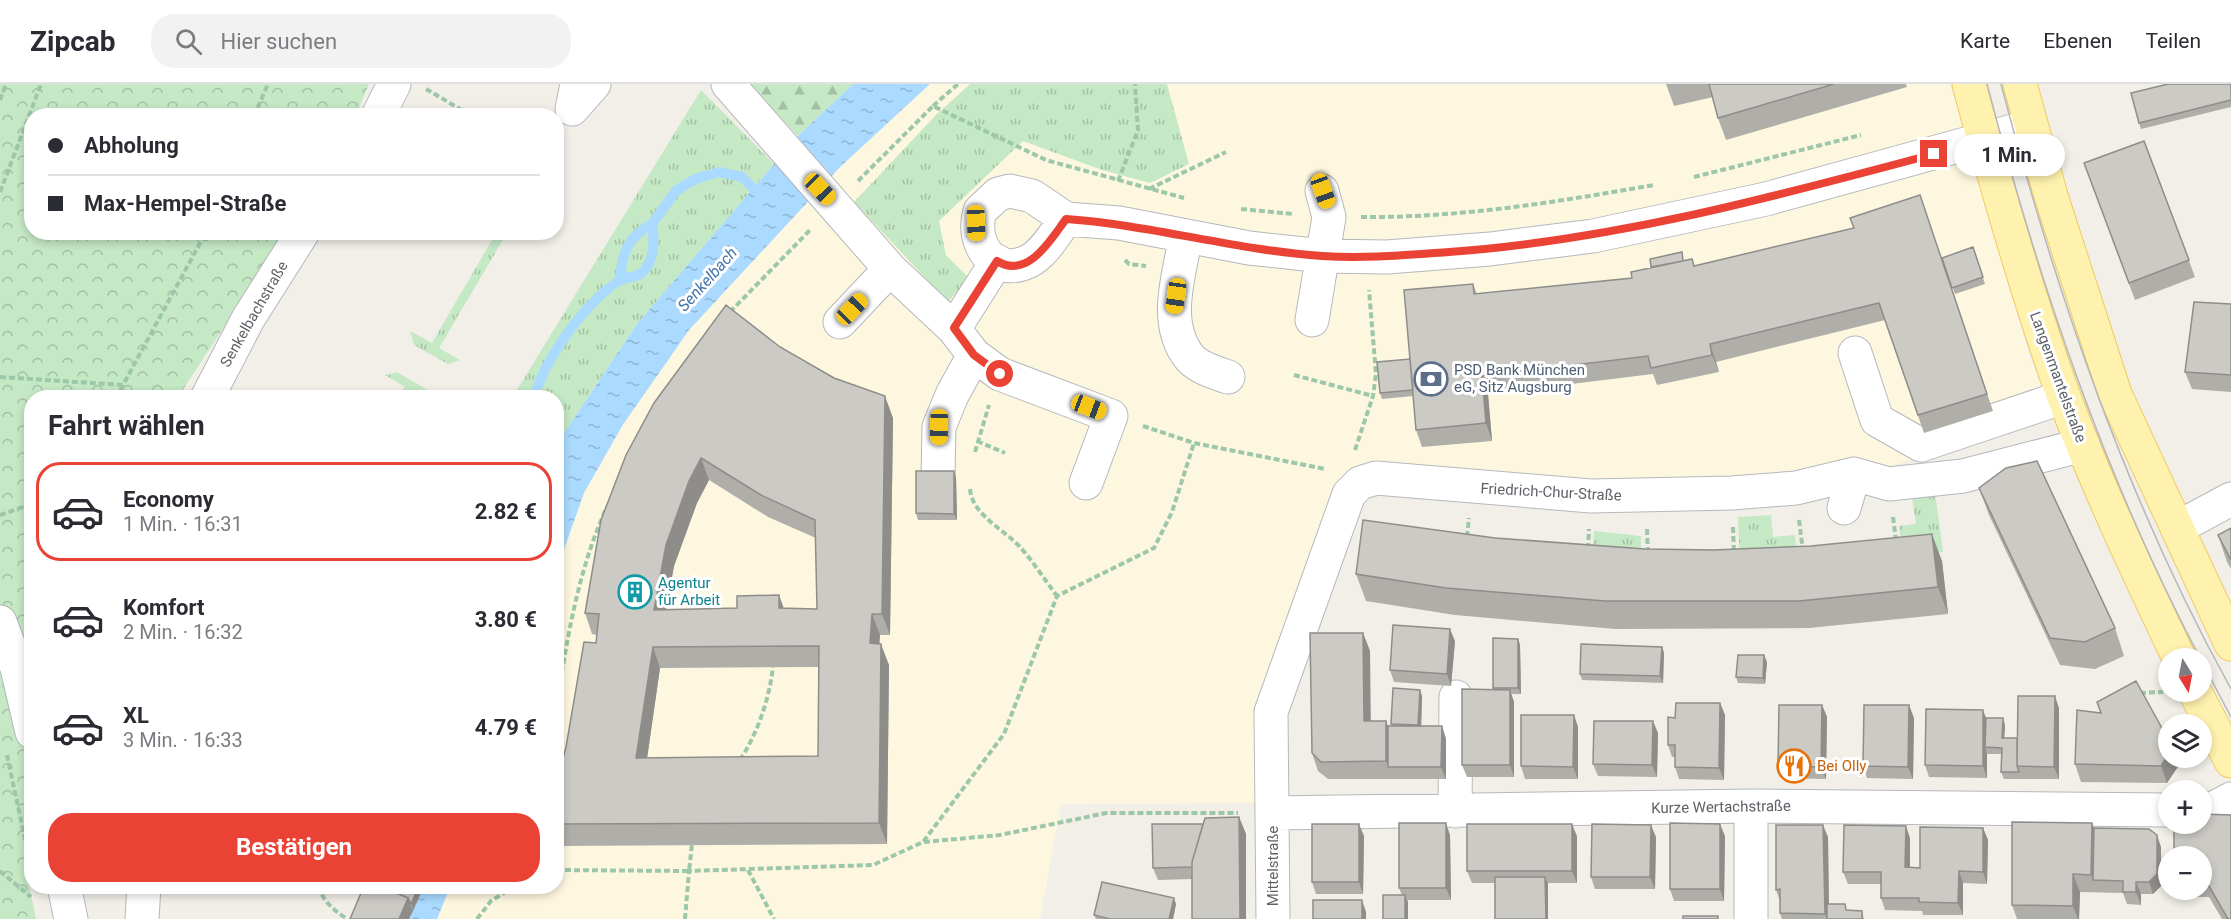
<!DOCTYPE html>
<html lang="de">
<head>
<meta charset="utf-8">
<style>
	:root { --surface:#fff; --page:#f2f2f3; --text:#2b2b33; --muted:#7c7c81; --line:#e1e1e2; --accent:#ea4335 }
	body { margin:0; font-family:Roboto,sans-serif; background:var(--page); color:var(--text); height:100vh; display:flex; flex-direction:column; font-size:22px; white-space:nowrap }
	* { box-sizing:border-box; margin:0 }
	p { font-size:20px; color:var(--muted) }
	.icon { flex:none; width:33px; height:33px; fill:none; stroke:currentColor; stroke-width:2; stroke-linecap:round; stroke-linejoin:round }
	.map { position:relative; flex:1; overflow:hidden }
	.sheet { position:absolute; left:24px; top:306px; width:540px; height:504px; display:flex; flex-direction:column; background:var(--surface); border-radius:24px; box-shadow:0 3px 9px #0003 }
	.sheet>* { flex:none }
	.banner { position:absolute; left:24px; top:24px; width:540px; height:132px; border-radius:24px; box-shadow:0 3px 9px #0003; display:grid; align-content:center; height:132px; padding:0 24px; background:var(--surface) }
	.needle { width:39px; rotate:170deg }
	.tools { position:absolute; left:2158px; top:564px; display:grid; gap:12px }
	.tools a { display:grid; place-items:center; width:54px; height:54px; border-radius:50%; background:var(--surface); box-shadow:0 3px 9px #0003; font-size:30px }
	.end { position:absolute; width:27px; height:27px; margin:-14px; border:8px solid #ea4335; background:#fff; box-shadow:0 0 0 3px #fff }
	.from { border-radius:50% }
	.bubble { position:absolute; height:42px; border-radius:21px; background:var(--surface); box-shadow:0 3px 9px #0003; font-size:20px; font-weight:700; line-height:42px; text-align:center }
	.car { position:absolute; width:18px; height:36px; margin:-18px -9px; border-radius:8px; box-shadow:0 0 4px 2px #0007; background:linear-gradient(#f5c518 24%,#345 0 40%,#f5c518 0 76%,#345 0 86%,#f5c518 0) }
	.banner b { display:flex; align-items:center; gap:21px; height:57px; font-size:22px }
	.banner b+b { border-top:2px solid var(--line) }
	.banner i { width:15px; height:15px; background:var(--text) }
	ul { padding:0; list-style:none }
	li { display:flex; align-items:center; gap:18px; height:99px; margin:0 12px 9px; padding:0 12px; border:3px solid transparent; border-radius:24px }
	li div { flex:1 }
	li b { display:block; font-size:22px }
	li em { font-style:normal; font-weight:700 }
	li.current { border-color:var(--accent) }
	li>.icon { width:54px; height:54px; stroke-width:1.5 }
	h2 { padding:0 24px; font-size:27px; line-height:72px }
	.action { display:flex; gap:12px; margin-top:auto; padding:12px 24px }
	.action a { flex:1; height:69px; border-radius:24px; background:var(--accent); color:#fff; font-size:24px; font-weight:700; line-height:69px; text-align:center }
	header { display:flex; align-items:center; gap:36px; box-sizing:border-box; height:84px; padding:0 30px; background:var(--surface); border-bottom:2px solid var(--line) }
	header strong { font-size:28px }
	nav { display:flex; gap:33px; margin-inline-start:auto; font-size:21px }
	.search { width:420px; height:54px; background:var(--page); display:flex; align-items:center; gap:15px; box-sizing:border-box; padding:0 21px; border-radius:24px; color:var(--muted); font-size:22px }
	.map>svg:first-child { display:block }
	.commercial { fill:#fef7e0 }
	.grass { fill:url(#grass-tufts) }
	.forest { fill:url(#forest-firs) }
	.park { fill:url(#park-crowns) }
	.water { fill:url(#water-ripples) }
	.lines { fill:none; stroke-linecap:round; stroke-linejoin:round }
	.stream { stroke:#aadaff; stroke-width:10 }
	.minor-casing { stroke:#b5b8bc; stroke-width:35 }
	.major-casing { stroke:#f2c960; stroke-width:35 }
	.path { stroke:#9cc7a9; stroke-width:4; stroke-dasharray:6 3; stroke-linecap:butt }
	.minor { stroke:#fff; stroke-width:33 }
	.major { stroke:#fff2af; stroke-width:33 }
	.tram { stroke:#b6b7b8; stroke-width:1.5 }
	.wall { fill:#afaea9; fill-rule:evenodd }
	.shaded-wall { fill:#8f8d8a }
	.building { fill:#cccac5; stroke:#8f8d8a; stroke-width:1.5; fill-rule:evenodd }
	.route { stroke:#ea4335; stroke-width:8 }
	.labels { text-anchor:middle; stroke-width:6; stroke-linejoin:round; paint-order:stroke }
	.street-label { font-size:15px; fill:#5f6368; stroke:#fff }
	.service-label { font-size:15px; fill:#4e5e75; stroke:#fff; text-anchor:start }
	.culture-label { font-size:15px; fill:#0d838f; stroke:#fff; text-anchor:start }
	.food-label { font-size:15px; fill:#c56008; stroke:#fff; text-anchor:start }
	.water-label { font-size:16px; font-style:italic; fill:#4174aa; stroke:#fff }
</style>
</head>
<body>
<header>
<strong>Zipcab</strong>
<div class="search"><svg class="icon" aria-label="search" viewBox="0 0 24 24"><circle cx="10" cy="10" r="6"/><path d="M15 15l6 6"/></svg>Hier suchen</div>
<nav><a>Karte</a><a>Ebenen</a><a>Teilen</a></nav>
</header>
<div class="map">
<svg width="2231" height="835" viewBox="0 0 2231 835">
	<defs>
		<pattern id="grass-tufts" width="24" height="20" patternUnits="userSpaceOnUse" patternTransform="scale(1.5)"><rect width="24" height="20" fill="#c5e8c5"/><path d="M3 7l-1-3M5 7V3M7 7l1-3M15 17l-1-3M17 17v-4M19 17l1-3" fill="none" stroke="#a3c0a4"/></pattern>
		<pattern id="forest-firs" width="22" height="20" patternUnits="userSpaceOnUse" patternTransform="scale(1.5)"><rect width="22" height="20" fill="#c5e8c5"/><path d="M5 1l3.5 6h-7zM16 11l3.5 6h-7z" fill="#a3c0a4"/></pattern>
		<pattern id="park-crowns" width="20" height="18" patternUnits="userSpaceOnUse" patternTransform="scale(1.5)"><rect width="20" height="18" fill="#c5e8c5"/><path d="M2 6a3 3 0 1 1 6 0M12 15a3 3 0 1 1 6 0" fill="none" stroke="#a3c0a4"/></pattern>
		<pattern id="water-ripples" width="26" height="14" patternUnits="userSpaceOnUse" patternTransform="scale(1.5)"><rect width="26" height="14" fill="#aadaff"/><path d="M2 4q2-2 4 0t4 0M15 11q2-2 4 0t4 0" fill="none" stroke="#8eb4d2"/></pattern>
	</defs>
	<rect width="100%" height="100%" fill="#f1efe8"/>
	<path class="commercial" d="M930,0H1950L2029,270L2052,332L1869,389L1644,407L1360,400L1258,719L1061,720L1040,835H437L450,803L556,802L557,485L584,409L622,342L689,246L840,83Z"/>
	<path class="grass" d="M970,0H1167L1189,80L1150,99L1102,86L1023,57L939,137L946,171L969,194L948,218L854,118L936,31Z
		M701,6L774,80L637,240L557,360L556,314H512Z
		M496,149H507L439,264L460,276L448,280L414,261L410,247L432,259Z
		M397,288L431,308L434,313H423L413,308L409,313H399L405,303L385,291Z
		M1935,409L1943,468L1903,473L1899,442L1916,440L1912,413Z
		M1771,431L1773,453L1795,451L1797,475L1740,478L1738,433Z
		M1594,447L1641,452V478L1592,481Z"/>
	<path class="forest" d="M749,0H853L798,52Z"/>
	<path class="park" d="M0,0H369L356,31L32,32V148L286,149L178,313L32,314V800L29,802L36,835H0Z"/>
	<path class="water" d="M853,0H930L840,83L689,246L622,342L584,409L557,485V360L637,240L798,52Z
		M385,803H450L437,835H370Z"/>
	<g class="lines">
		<path class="stream" d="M620,195C622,169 628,152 652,140
			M534,314C545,274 584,221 617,198C628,190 639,197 648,181C655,168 654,154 652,140L676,107L695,95L719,88L742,93L763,114"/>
		<g class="minor-casing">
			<path id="minor" d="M577,0L572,25L594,0
				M728,0L890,185L954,245L974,271L1000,290L1111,332L1086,399
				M378,32L394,0
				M1010,107L1032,112L1066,135C1055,149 1045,169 1029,177C994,195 970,159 980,127L998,110Z
				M1066,135L1119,139L1249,164L1323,172L1387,173L1490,165L1593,152L1766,115L2031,42
				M1186,152C1179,191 1162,240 1190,274C1199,284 1216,289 1228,293
				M1312,236L1329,133L1322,107
				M840,238L890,185
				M954,245L997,177
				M1855,269L1877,336L1921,361L2064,313
				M207,314L248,235L303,148
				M938,393L939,343L952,311L974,271
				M1844,424L1854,390
				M2177,444L2231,415
				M0,538L17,584L32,648
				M2202,725H2212L2231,715
				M1455,727L1456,613
				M1273,729L1751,722L2169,726
				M64,802L71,835
				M142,835L144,802
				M1273,835L1271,628L1349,410L1360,399L1376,394L1591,412L1732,409L1796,404L1854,390L1889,400L1963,392L2083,361
				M1751,835V722"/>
		</g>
		<g class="major-casing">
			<path id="major" d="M1969,0C1997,105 2027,210 2064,313C2097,402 2138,488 2179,574
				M2020,0L2051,112L2115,310L2231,560
				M2195,608L2231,677"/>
		</g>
		<path class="path" d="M426,5L472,32
			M0,16L6,0
			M933,22L958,0
			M254,32L268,0
			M1694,93L1861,51
			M858,97L933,22L1046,76L1184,114
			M1118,97L1138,46L1135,0
			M1149,105L1226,68
			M0,108L41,0
			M1241,125L1293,130
			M1361,133C1460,134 1556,118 1654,101
			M203,156L215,148
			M1125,176L1129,180L1146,182
			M730,228L811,145
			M1294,291L1373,312
			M0,293L124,301
			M116,314L206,148
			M1143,342L1194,359L1325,385
			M977,357L1005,369
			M1355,366L1373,312L1376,290L1369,206
			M975,368L989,321
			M970,405C972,431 1005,446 1021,464C1034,479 1045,496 1057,512
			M0,431L32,420
			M1893,433L1896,456
			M1799,436L1803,467
			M1733,443L1734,469
			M1647,445L1648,470
			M1467,453L1469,434
			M1588,465L1589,445
			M2140,609L2163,608
			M556,624C567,556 578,485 607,423
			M7,671L32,788
			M740,676C758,648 769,616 773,583
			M924,758L1000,751L1106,729H1238
			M556,786L689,787L692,760
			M748,786L774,835
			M0,787L31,813
			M319,802C322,817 335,827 347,835
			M477,835L491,817L515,802
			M685,835L689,787L873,781L923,758L1004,650L1057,512L1154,464L1172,428L1194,359"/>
		<use href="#minor" class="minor"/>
		<use href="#major" class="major"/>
		<path class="tram" d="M1987,0C2039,199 2104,392 2200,574
			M2001,0C2056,209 2126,415 2231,605
			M2202,578L2231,633"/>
	</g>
	<path class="wall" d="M1666,0H1906L1907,3L1726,56L1718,34L1713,13L1674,22Z
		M2231,0V23L2141,45L2139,39Z
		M2144,57L2195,193L2135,216L2084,79Z
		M1920,111L1993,327L1924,349L1885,236L1716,278L1719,288L1657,301L1653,290L1488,310L1492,357L1422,363L1416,346L1413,312L1382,315L1380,309L1473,200L1477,210L1632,194L1684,177L1695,182L1854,144Z
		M1973,163L1985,200L1955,210L1942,174Z
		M2231,220V308L2192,305L2185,288Z
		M780,263L893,334L890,551H880L879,560L889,581L887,760L556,762V700L596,559L597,551L592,550L585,529ZM709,396L768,433L816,454L817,525L737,524L666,526L674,482L697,419ZM819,583L818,672L647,674L660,584Z
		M956,393L957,436H918L916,429Z
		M1979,404L2115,544L2124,572L2095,585L2060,581L1989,431Z
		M2231,444V485L2227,478L2218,451Z
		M1495,454L1645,465L1942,477L1948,530L1809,544L1615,545L1455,531L1366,517L1356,490Z
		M1363,549L1370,567V637H1386L1388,642H1392L1391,640L1422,612L1421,642H1442L1446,655V695H1328L1318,687L1312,669Z
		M1518,555L1520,561L1521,610H1511L1514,618V693H1467L1462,681L1493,606V604Z
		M1455,557L1451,602L1394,598L1390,586Z
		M1662,563L1664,569L1663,599L1582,596L1580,590Z
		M1767,578L1765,600L1738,599L1736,593Z
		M1720,619L1725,631L1724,696L1679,695L1675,683V673H1672L1668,661L1675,634Z
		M1822,621L1827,633L1826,695L1782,694L1778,682Z
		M2059,624V695H2004L2001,688L2002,670H1987V694L1929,693L1925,681L1986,634L2005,641L2004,654H2017Z
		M1574,631L1578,643V695H1525L1521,682Z
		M1914,634L1913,695L1867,694L1863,682Z
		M1658,649L1657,693L1598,692L1593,680Z
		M2075,680L2179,681L2167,699L2081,698Z
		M1239,733L1246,750L1192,795L1158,796L1153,784L1203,740Z
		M2092,739L2094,744L2161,763V802L2153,810H2141V821L2127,820L2123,809L2080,808L2079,835H2017L2012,821Z
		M1983,744L1988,756L1987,800L1963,799V831H1923L1922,827L1885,826L1881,814V800H1848L1843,788L1910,754V783L1920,784Z
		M1450,751L1451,816H1407L1408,818L1402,811L1399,804Z
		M1364,752L1363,810H1316L1312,798Z
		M1577,752V799H1548V835H1495V799H1472L1467,787Z
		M1725,752L1724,817H1674L1670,805Z
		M1656,753L1655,805H1595L1591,793Z
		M1828,753L1829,820H1845L1847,826L1862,827L1864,835H1782L1780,829V817L1776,806Z
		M2202,772L2231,835H2222L2209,813H2184L2181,806H2202Z
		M1176,820L1173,835H1096L1094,831Z"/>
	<path class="shaded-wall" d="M1710,260L1716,278L1719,288L1712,271Z
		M1482,292L1488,310L1492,357L1486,339Z
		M885,312L893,334L890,551L882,530Z
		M701,374L709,396L697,419L674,482L662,547L654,526L666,461L689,397Z
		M954,387L956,393L957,436L954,430Z
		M1932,450L1942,477L1948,530L1938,503Z
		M779,511L787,533L779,524Z
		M872,530L880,551L878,581L870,559Z
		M1450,545L1455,557L1451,602L1447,590Z
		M1363,549L1370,567L1371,654L1364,637Z
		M1518,555L1520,561L1521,610L1518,604Z
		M881,560L889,581L887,760L879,739Z
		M653,563L660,584L644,696L636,674Z
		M1662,563L1664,569L1663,599L1660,592Z
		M1764,571L1767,578L1765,600L1763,594Z
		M1420,606L1422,612L1421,648L1418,641Z
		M1510,606L1514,618V693L1510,681Z
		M2055,612L2059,624V695L2054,683Z
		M1720,619L1725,631L1724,696L1719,684Z
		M1822,621L1827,633L1826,695L1821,683Z
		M1909,621L1914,634L1913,695L1908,683Z
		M1983,626L1988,639L1985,663L1987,670V694L1983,682Z
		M1574,631L1578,643V695L1573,683Z
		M2003,634L2005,641L2004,660L2002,654Z
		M1386,637L1392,654L1388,683L1386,677Z
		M1653,637L1658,649L1657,693L1652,681Z
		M1442,642L1446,655V695L1441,683Z
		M2169,669V674H2176L2179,681L2167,699L2161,682Z
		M1239,733L1246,750V835H1240Z
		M1446,739L1450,751L1451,816L1446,804Z
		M2092,739L2098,756L2093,796L2091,791Z
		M1359,740L1364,752L1363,810L1359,798Z
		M1572,740L1577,752V799L1572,787Z
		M1720,740L1725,752L1724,817L1720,805Z
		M1651,741L1656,753L1655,805L1650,793Z
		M1823,741L1828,753L1829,835H1827L1825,830Z
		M1906,742L1910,754V796L1905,783Z
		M1983,744L1988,756L1987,800L1983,788Z
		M2157,751L2161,763V802L2153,810L2149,798Z
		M1959,787L1963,799V831L1958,819Z
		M2073,790L2080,808L2079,835H2078L2073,822Z
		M1545,793L1548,799V835H1546Z
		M2136,798L2141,810V821L2136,808Z
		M419,802H424L413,827L411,820Z
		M1405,811L1408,818V835H1405Z
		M408,814L413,827L409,835H399Z
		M1174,814L1176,820L1173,835H1169Z
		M1362,816L1366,828V835H1362Z"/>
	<path class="building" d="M1709,0H1834L1718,34Z
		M2168,0H2231V16L2139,39L2131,9Z
		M2144,57L2189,176L2129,199L2084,79Z
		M1920,111L1987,310L1918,331L1879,219L1710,260L1712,271L1651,284L1648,272L1482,292L1486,339L1416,346L1404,206L1473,200L1474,210L1632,194L1631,188L1692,175L1694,182L1854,144L1850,134Z
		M1973,163L1983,193L1952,204L1942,174Z
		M1682,168L1683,177L1651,183L1650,175Z
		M2194,218L2231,220V291L2185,288Z
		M726,221L780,263L834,294L885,312L882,530H872L870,559L881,560L879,739L556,740V700L566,663L584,558L596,559L599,530L585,529L601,436L626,371L654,319ZM701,374L761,411L815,436L817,525L779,524V511L737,512V524L654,526L666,461L689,397ZM819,562L818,672L636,674L653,563Z
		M1410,275L1413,306L1380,309L1377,278Z
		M2037,377L2115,544L2085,558L2050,554L1979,404L2006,384Z
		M916,387H954V430L916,429Z
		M1363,436L1495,454L1645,465L1713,466L1811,462L1932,450L1938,503L1799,517H1605L1446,504L1356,490Z
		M2231,444V476L2218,451Z
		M1393,541L1450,545L1447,590L1390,586Z
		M1310,549H1363L1364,637H1386V677L1321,678L1312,669Z
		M1493,554L1518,555V604H1493Z
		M1581,560L1662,563L1660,592L1580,590Z
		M1738,571H1764L1763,594L1736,593Z
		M2136,597L2169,657V669L2161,682L2075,680L2077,626L2101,629L2097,618Z
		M1393,604L1420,606L1418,641L1391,640Z
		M1462,605L1510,606V681H1462Z
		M2018,612H2055L2054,683L2017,682Z
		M1676,619H1720L1719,684L1675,683V661H1668V633L1675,634Z
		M1779,621H1822L1821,683L1778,682Z
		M1864,621H1909L1908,683L1863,682Z
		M1926,625L1983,626V682L1925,681Z
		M1521,631H1574L1573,683L1521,682Z
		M1986,634H2003L2002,654H2017V682L2019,688H2001L2002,664L1985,663Z
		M1594,637H1653L1652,681L1593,680Z
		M1388,642H1442L1441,683H1388Z
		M2202,730L2231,731V835H2228L2202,790V772H2174V740H2202Z
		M1239,733L1240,835H1192V778L1205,734Z
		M2012,738L2092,739L2091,791L2073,790V822L2012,821Z
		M1399,739H1446V804H1399Z
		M1670,739L1720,740V805H1670Z
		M1152,740H1203L1192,778V783L1153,784Z
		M1312,740H1359V798H1312Z
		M1467,740H1572V787H1467Z
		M1592,740L1651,741L1650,793H1591Z
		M1776,741H1823L1825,830L1780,829V805L1776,806Z
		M1844,741L1906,742L1905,783L1920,784V743L1983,744V788L1959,787L1958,819L1919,818V814H1881V788H1843Z
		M2094,744L2149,745L2157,751V790L2149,798H2136V808H2123V797L2093,796Z
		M1495,793H1545L1546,835H1495Z
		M1102,798L1174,814L1169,835H1110L1094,831Z
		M364,802H381L408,814L399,835H350Z
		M381,802H419L411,820L408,814Z
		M1383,811H1405V835H1383Z
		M1313,816H1362V835H1313Z
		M1827,820H1845L1846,826L1862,827V835H1827Z
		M1683,832H1718V835H1683Z"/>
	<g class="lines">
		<path class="route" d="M1000,290L974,271L954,244L997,177C1028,196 1051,155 1066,135C1152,141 1235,166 1322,172C1364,175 1407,171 1449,168C1614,156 1774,113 1934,70"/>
	</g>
	<defs>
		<g id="bank-ring" transform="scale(1.725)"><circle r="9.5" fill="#fff" stroke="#5c6f8a" stroke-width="1.5"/><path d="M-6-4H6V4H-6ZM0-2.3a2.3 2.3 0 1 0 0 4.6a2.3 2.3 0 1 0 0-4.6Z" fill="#5c6f8a"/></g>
		<g id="building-ring" transform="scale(1.725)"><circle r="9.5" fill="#fff" stroke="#0f9aa8" stroke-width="1.5"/><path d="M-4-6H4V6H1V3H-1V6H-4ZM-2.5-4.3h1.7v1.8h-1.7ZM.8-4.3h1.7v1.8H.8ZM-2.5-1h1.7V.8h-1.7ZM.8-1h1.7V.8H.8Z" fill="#0f9aa8"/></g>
		<g id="restaurant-ring" transform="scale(1.725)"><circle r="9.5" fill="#fff" stroke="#e8710a" stroke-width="1.5"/><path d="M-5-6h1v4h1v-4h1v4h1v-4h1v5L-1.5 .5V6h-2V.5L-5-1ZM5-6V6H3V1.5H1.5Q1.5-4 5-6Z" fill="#e8710a"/></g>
	</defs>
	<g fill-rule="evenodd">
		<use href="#bank-ring" x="1431" y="295"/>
		<use href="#building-ring" x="635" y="508"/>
		<use href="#restaurant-ring" x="1794" y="682"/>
	</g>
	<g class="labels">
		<g class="street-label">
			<text transform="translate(254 230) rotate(-60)" y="5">Senkelbachstraße</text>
			<text transform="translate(2058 293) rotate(70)" y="5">Langenmantelstraße</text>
			<text transform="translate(1551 408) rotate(3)" y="5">Friedrich-Chur-Straße</text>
			<text transform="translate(1721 723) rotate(-1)" y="5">Kurze Wertachstraße</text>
			<text transform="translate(1273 782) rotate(-90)" y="5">Mittelstraße</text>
		</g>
		<g class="service-label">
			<text x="1454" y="291">PSD Bank München<tspan x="1454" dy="17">eG, Sitz Augsburg</tspan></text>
		</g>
		<g class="culture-label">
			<text x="658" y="504">Agentur<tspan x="658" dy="17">für Arbeit</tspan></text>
		</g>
		<g class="food-label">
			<text x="1817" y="687">Bei Olly</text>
		</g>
		<g class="water-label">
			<text transform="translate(707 195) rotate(-48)" y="6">Senkelbach</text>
		</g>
	</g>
</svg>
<div class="tools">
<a><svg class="needle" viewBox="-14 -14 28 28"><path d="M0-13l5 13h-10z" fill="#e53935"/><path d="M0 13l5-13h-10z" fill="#7c7c81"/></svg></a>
<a><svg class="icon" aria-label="layers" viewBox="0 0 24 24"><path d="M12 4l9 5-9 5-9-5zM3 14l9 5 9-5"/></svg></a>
<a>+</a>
<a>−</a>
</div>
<i class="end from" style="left:1000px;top:290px"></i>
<i class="end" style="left:1934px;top:70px"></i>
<div class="bubble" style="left:1954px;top:50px;width:111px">1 Min.</div>
<i class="car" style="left:820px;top:105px;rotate:136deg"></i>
<i class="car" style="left:1323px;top:107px;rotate:160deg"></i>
<i class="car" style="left:976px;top:139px;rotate:178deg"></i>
<i class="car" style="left:1176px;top:212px;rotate:188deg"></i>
<i class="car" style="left:852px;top:225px;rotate:44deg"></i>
<i class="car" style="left:1089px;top:323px;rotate:111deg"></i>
<i class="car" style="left:939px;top:343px;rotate:181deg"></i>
<div class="banner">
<b><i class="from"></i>Abholung</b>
<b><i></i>Max-Hempel-Straße</b>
</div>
<section class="sheet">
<h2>Fahrt wählen</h2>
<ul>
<li class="current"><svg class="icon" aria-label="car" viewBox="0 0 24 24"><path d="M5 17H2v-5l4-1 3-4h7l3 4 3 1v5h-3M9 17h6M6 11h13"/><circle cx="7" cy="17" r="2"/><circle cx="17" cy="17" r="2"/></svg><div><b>Economy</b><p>1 Min. · 16:31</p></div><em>2.82 €</em></li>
<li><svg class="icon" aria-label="car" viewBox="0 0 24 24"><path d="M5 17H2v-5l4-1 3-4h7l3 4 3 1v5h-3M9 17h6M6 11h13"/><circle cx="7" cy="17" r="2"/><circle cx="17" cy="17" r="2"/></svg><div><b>Komfort</b><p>2 Min. · 16:32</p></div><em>3.80 €</em></li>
<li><svg class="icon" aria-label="car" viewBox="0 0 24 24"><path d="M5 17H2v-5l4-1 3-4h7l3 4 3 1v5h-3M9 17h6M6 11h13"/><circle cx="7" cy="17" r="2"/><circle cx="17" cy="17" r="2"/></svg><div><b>XL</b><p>3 Min. · 16:33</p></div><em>4.79 €</em></li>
</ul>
<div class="action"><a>Bestätigen</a></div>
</section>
</div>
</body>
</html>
